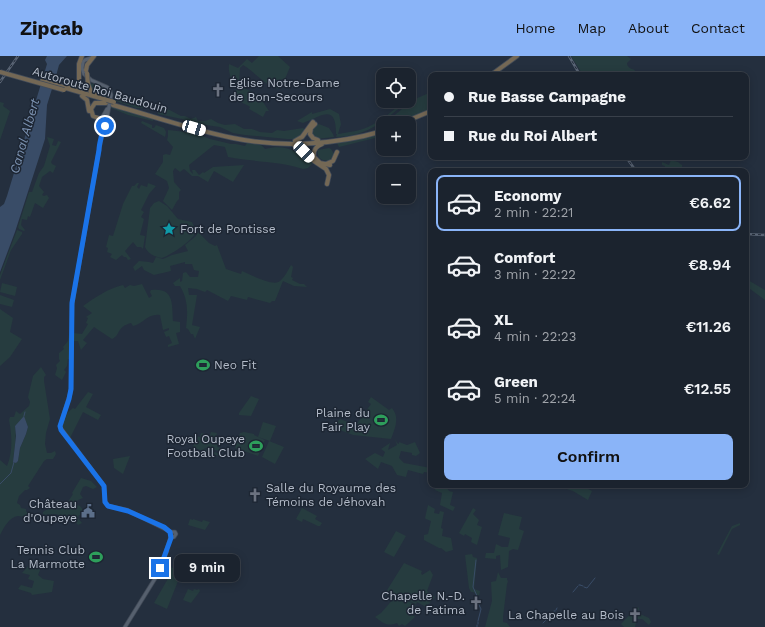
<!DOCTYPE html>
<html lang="en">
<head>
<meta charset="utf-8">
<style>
	:root { --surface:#1b232e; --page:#282f3a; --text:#f1f3f6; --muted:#a0a4aa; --line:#39404a; --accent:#8ab4f8 }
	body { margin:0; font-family:"Work Sans",sans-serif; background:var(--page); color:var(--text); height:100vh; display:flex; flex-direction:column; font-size:15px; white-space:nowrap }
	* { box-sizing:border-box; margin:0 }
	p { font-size:13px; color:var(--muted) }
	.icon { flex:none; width:22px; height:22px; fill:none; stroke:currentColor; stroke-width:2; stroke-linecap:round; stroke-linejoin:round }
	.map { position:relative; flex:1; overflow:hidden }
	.details { position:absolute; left:428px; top:112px; width:321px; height:320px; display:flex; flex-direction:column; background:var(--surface); border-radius:8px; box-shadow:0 2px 10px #0003,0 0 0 1px var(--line) }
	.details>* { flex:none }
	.guide { position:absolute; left:428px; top:16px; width:321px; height:88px; border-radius:8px; box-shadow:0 2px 10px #0003,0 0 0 1px var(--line); display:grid; align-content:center; height:88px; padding:0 16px; background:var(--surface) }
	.controls { position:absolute; left:376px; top:12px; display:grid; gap:8px }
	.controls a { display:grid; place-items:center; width:40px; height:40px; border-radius:8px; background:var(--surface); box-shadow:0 2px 10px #0003,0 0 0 1px var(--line); font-size:20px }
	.end { position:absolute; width:18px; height:18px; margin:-9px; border:5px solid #1a73e8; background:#fff; box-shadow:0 0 0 2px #fff }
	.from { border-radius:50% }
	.bubble { position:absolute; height:28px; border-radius:8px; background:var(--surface); box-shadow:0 2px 10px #0003,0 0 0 1px var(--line); font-size:13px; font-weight:600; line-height:28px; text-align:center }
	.car { position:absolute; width:12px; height:24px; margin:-12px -6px; border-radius:5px; box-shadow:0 0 3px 1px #0007; background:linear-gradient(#fff 24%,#345 0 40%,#fff 0 76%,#345 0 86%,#fff 0) }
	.guide b { display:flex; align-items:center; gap:14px; height:38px; font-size:15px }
	.guide b+b { border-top:1px solid var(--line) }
	.guide i { width:10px; height:10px; background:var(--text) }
	ul { padding:7px 0 0; list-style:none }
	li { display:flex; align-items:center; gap:12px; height:56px; margin:0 8px 6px; padding:0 8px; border:2px solid transparent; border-radius:8px }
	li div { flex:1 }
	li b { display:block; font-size:15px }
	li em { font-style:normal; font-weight:600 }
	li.current { border-color:var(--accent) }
	li>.icon { width:36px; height:36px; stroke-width:1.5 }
	.button { display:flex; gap:8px; margin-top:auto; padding:8px 16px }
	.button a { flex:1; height:46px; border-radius:8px; background:var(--accent); color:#111; font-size:16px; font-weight:600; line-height:46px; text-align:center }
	header { display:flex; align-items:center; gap:24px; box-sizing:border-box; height:56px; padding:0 20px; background:var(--accent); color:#111 }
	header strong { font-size:19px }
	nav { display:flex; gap:22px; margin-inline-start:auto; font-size:14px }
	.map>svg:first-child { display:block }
	.green { fill:#263c3f; fill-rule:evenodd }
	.water { fill:#394c67 }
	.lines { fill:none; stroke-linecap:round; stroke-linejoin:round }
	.stream { stroke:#394c67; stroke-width:1 }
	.major-casing { stroke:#414a57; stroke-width:4.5 }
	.highway-casing { stroke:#434c59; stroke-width:5.5 }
	.major { stroke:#56606e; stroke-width:3 }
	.highway { stroke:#746855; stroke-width:4 }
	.rail-casing { stroke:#5a6575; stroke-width:2.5 }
	.rail { stroke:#1d2633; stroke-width:1; stroke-dasharray:3; stroke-linecap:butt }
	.highway-bridge-casing { stroke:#434c59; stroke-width:5.5; stroke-linecap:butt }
	.highway-bridge { stroke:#746855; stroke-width:4 }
	.route { stroke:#1a73e8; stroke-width:5 }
	.labels { text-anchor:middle; stroke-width:3; stroke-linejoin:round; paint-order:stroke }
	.poi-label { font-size:12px; fill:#b4bcc9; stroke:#1d2633; text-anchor:end }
	.street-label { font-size:12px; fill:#b4bcc9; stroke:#1d2633 }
	.water-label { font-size:13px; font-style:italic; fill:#7c92b1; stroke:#1d2633 }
</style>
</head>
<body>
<header>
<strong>Zipcab</strong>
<nav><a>Home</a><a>Map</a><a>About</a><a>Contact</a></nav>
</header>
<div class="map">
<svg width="765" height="571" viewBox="0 0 765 571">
	<rect width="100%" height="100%" fill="#242f3e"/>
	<path class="green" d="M259,0H278L290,11L285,23H282L278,33C263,28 256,17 243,9L240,12L239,30L255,37L261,43L269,55H266L263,61L249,53L250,51L249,50L234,43L237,30C231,24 228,17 229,8L238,12L247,3L252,7Z
		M571,0H627L631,3L627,7C627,11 631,13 635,14L632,19H583Z
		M90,27L103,31L109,37L108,41H109V43C98,39 93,39 90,27Z
		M431,36V54L397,67H385L413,44Z
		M114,41L144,50V52H136L113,44Z
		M405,45H408C384,64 370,80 336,81L337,78H336C336,47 322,60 303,67L297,65L312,56V58L330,53L339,58L341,68L338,78C350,76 361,75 372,69C384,63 394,53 405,45Z
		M0,46L4,47L3,50L10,55L0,84Z
		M111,50L146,61L154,62L153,65L128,59L111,52Z
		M162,50L181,60H185L191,63L196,61L198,65H205L211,63L218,67L225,69L235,68L244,73H252L260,76L272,77L277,74L284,75L303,72L305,74L303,79L295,83H287L245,79L233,77L220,71L191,67L182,63L158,58L159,52Z
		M142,65L152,69V72H154L156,69L164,72L166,76L165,81L141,67Z
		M319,68L329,72L333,78L334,81L316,83L312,81V71Z
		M168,74L195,77L210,83L231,88H236L245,90L247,87C253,88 262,87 265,93C287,88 296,95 313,107L308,112L303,113C279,105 253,106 228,101L225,91L214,89L189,109L190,115L193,118L192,114H195L199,119L203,116L204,117L213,111L244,109L233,126L214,115L208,126L198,120H192L184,113L180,116L175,112L173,115L174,126L181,134L179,136V143L177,145L172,154L163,145L169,132L167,125L155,118L163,106V99L166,98L170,99L173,91L167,84L168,80Z
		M383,77V80L339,91L337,87Z
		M47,81L54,83L52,89L56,90L58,85L61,86L51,106L52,108L56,110L53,117L50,115L42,121L39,130L44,136L42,139L44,140L47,139L49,142L43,152L35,147L30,161L28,160L27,164L22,163L21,169L25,174L24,175L19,173L18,171L29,136H32L39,117L44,110L50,90Z
		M329,92L331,93L334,98L330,104C323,106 316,102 318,94Z
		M671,104L678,106L682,109V113L691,115H662V113L665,112V110L662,109V106L669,109Z
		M137,127H139L137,131L139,133L141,129L147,131L148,127L156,130L149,138L141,154L144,156L141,161L144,163L140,179L145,180L143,193L141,191H137L133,186L125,195L131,203L128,204L126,201H124L122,199L116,204L110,201L112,198L107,196L108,192L106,191L109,179L113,180L123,148L132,130H134Z
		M159,145L167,150L178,163L192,166L196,176C192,185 171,199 162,202C155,201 148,198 145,191L150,152L154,147Z
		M17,174L22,176V178L11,194L0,224V219Z
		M198,176L209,187L215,190L217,189L226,213L241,218L242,215C251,219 274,231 280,225C285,221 288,214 291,209L293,211L291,221L293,222L292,224L300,228H304L307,231L294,230L283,225L275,245H272L270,247L248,241L247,244L231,240L228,245L207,234L205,236L197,233L188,232L189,239H197L192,269L200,271L195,283L193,278H191L188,273L186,272C188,255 188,244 180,230H175L173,227L180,222V226L182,225L183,217L186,216L190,221H198L199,215L194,214L192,208H185V206L170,210L171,215L154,219L144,214L142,210L135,215L133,211L139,205L149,206L153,207L156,201L163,203L172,199L188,195L185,189L196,180Z
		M748,224L765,234V244L746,230V226Z
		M2,227L17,231L15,240L0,236Z
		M142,228L149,242L152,240L150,236L151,234C174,231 172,247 173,265L180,266V276L176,277L179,288L168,291V289L172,287L169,280L166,281L164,276L169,274V272L163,274L160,259C148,257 143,268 133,270L131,267C116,271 121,279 112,283L94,271L83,284L87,287L81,294L78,285H73L74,277L82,278L88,268L86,267L88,262L86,261L92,257L83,250C94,242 109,232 123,229L125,232L130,229L134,230Z
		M0,239L14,244L12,251L0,248Z
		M0,253L13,262L10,276L22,283L10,301L0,310Z
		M69,278H71V303H68L67,310L64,314L66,316L62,324L55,319L57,312L56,309L60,305L59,303V297L64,293L63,291L68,285Z
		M41,311L46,319L44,321V325L50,363L46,377L45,388L47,397H51L55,395L56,398L53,403H47L44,405L28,430L30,432L27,434H25L19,440L17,447L20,449L21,452L26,453V456H30L28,461C24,461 21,460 18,460C9,461 3,473 0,479V404L7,410C13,396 12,379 9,364L10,361H14L16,355L20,358L29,350L30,346L28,341L33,320ZM24,361L28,371L26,378L20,392L18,405L16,407L13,406C14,395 17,381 15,370Z
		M88,336L93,338L86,351L101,359L98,364L83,356L70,382L62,370L68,356L73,352L75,353Z
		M251,340L259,343L251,360L239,359V357Z
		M371,341L389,354L392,352C400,362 395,372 391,383L353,379L332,371L340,363L356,369L371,348L368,346Z
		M263,366L276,370L270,385L258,381L265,384L258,400L235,392L240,377L244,376L254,378V379L258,381Z
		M211,376L217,377L215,384L212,383L211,386L218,387L217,391L225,393L224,396L205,392L204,393L224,399L223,401L204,396L193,391L196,380L200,381L201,377L210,379Z
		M395,383L397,387L399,388V386L407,389L415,386L420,397L416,400L412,399V397L401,395L399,402L404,407L431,412V417L424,416L423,418L408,414L406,421L397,419L392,410L381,406L378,413L365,403L375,397L383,401L385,396L381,393L390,387L388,394L397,389Z
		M269,385L284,391L275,408L262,401Z
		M130,400L123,418L114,412L113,403Z
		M81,422L91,425L97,431L93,433L86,430L83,431L80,438L83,442L78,444L74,448L80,450L86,458L84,461L79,459L78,462L82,467L78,469L72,462L68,465L62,464L57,458L43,459V456L49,452L58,454L60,449L57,446V444L66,449L73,438L72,437Z
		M442,429H445L449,435L453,436L450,449L455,451L453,455L440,449L442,437L435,434L436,431L442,432Z
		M554,429H581L592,435L588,444L573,435Z
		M428,449L435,453L434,457L439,458L440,455L444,456L441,472L443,473L442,480L451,482L453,494L446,496L441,492H439L424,484V479L428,478L431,465L426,463L425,462Z
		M302,452L317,460L315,463L322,467L320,470H318L303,463L302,466L296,463Z
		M473,452L476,454L473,458L479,464L477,469L482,471L477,489L471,486L472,482L465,478L464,480L459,477Z
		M504,457L522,461L519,473L524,475L518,494L513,493L509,495L508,511L501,514L500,499L496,500V503L485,502L486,497H494L496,488L502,491H508L510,482L498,479Z
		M190,463L193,464V463L202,466L203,464L210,466L205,474L188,469Z
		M740,467V469L732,473L719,499L717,498L732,470Z
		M396,475L406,480L394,501L384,496Z
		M472,498L473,501L477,502L474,533L480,535L479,540L473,536H471L469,532L465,499Z
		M31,507L40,514L38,519L43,523L54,525L52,536L32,539L31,537L18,533L21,529L32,532L34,525L28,523L30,519L22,517Z
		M404,507L422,515L421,517L422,519L430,514L433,519L427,535L435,541L426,551L417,546L416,548L400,541L384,539Z
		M170,511L182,515L167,553L154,547L170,519L161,515L162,512L169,515Z
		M498,516L501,522H507V524L508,525L507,528L503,561V566L507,567L510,571H485L492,545L491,526L496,525Z
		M188,533L193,535L194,533L197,534L199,533L200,535L191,547L183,544Z
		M395,541L402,542L416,549L408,557L410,560L412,558L415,561L405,570L402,568L399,570L397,567C387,571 383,567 375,561L381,557Z
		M637,551L639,552L638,557L649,562L651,566L649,569L642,563H637L635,571H624L621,568Z"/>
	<path class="water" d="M47,0H67L59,9L56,20L47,49L45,83L15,176L0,216V151L4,148L7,140L47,8L45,4Z
		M24,360L28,371L26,378L20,392L18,405L16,407L13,406L16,380L15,370Z"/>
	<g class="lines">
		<path class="stream" d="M24,360L25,356
			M0,428L11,417L14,406
			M476,504L473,531L477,540
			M579,529H580
			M580,529L583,530
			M584,531L587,532L595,522
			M573,536L578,530
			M478,547L481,553L478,565
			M556,554L557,552
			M554,555H555
			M543,567L548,562
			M478,568V566
			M477,571V569"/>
		<g class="major-casing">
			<path id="major" d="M91,2L85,4L83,6L82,12L84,18L91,24L107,31L110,34L111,39L107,62L108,66L103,74L99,94L72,249L71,335L60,371L104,430L105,446L108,450L127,454L171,476H175L176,478L174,481L171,480
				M103,60L107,53
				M166,496L171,480
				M125,571L156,521L167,495"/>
		</g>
		<g class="highway-casing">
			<path id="highway" d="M86,14L87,9L94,0
				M491,19L517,0
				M42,25L107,44
				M88,28L91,36L96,39
				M69,32L75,31L79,27V8L82,0
				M82,40L87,44L89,55
				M113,49C152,60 192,74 233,82C282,92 335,89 383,75
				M103,64L93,60L91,53L95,47H106
				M402,67L431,55
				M315,68L311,72L310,78L313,82L318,84
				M295,85L302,81L313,66
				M322,88C316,90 313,95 314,101L320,107L330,109
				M294,89L300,92L314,105L326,113L329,119L327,128
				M326,108L333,105L337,96"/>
		</g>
		<use href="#major" class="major"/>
		<use href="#highway" class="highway"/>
		<g class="rail-casing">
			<path id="rail" d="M569,0L580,19
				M0,26L18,0
				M626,101L636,115
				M746,178L765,179"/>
		</g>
		<use href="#rail" class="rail"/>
		<g class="highway-bridge-casing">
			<path id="highway-bridge" d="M0,16L64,34
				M87,17L88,28
				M107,44L114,46"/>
		</g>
		<use href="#highway-bridge" class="highway-bridge"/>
	</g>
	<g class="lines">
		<path class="route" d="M105,70L108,66L107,64L104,63L102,65C105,73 99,85 99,94L72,247L71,333L69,343L60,370L61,374L104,430L105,446L108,450L128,455L164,471L170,476L171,482L160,512"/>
	</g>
	<defs>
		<g id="church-bare" transform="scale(1.08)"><path d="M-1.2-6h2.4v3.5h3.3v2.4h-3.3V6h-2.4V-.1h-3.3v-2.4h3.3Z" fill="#6b7280" stroke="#1d2633" stroke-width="2.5" paint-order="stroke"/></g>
		<g id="sight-bare" transform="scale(1.08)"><path d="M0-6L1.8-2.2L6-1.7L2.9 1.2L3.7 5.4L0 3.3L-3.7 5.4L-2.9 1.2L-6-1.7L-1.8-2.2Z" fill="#0f9aa8" stroke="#1d2633" stroke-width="2.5" paint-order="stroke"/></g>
		<g id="stadium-bare" transform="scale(1.08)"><path d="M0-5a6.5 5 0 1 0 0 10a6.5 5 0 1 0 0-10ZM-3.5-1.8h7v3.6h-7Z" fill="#2e9e5b" stroke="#1d2633" stroke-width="2.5" paint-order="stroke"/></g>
		<g id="civic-bare" transform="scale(1.08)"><path d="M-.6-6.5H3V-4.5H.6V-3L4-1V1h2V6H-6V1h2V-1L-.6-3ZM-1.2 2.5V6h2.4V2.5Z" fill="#5c6f8a" stroke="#1d2633" stroke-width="2.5" paint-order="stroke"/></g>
	</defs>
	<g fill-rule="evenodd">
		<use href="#church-bare" x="218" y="34"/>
		<use href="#sight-bare" x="169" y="173"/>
		<use href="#stadium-bare" x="203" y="309"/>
		<use href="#stadium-bare" x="381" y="364"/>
		<use href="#stadium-bare" x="256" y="390"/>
		<use href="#church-bare" x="255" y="439"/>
		<use href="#civic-bare" x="88" y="455"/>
		<use href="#stadium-bare" x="96" y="501"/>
		<use href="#church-bare" x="476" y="547"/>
		<use href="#church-bare" x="635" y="559"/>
	</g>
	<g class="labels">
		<g class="poi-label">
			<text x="229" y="31" text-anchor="start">Église Notre-Dame<tspan x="229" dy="14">de Bon-Secours</tspan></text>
			<text x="180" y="177" text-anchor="start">Fort de Pontisse</text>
			<text x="214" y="313" text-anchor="start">Neo Fit</text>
			<text x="370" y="361">Plaine du<tspan x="370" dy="14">Fair Play</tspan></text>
			<text x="245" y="387">Royal Oupeye<tspan x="245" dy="14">Football Club</tspan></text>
			<text x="266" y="436" text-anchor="start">Salle du Royaume des<tspan x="266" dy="14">Témoins de Jéhovah</tspan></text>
			<text x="77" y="452">Château<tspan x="77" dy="14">d'Oupeye</tspan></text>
			<text x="85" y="498">Tennis Club<tspan x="85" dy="14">La Marmotte</tspan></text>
			<text x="465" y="544">Chapelle N.-D.<tspan x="465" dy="14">de Fatima</tspan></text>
			<text x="624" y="563">La Chapelle au Bois</text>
		</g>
		<g class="street-label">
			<text transform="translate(100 34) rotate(16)" y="4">Autoroute Roi Baudouin</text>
		</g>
		<g class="water-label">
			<text transform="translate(24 80) rotate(-74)" y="5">Canal Albert</text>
		</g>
	</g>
</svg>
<div class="controls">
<a><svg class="icon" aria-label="locate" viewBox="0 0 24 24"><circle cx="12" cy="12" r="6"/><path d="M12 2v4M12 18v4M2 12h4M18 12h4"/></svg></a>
<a>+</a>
<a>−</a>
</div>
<i class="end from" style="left:105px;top:70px"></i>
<i class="end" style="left:160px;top:512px"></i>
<div class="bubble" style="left:174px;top:498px;width:66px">9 min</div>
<i class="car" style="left:194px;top:72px;rotate:106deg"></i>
<i class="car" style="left:304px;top:96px;rotate:135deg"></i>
<div class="guide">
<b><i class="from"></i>Rue Basse Campagne</b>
<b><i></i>Rue du Roi Albert</b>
</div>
<section class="details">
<ul>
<li class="current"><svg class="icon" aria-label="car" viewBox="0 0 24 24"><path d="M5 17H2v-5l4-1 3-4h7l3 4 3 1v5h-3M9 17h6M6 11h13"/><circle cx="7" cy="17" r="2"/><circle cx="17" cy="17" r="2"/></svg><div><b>Economy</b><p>2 min · 22:21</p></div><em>€6.62</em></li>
<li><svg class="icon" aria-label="car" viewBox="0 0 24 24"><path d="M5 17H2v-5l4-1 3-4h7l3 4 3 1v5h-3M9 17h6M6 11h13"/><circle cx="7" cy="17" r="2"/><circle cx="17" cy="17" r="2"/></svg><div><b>Comfort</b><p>3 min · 22:22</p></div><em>€8.94</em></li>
<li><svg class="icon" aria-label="car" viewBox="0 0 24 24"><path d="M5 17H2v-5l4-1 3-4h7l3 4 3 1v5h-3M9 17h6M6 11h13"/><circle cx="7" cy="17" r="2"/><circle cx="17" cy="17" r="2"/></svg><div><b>XL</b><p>4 min · 22:23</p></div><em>€11.26</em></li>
<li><svg class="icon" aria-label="car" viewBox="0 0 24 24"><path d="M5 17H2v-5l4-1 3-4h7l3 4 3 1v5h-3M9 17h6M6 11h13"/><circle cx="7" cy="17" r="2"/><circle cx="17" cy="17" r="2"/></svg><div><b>Green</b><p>5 min · 22:24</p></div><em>€12.55</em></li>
</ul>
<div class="button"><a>Confirm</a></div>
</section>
</div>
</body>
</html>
